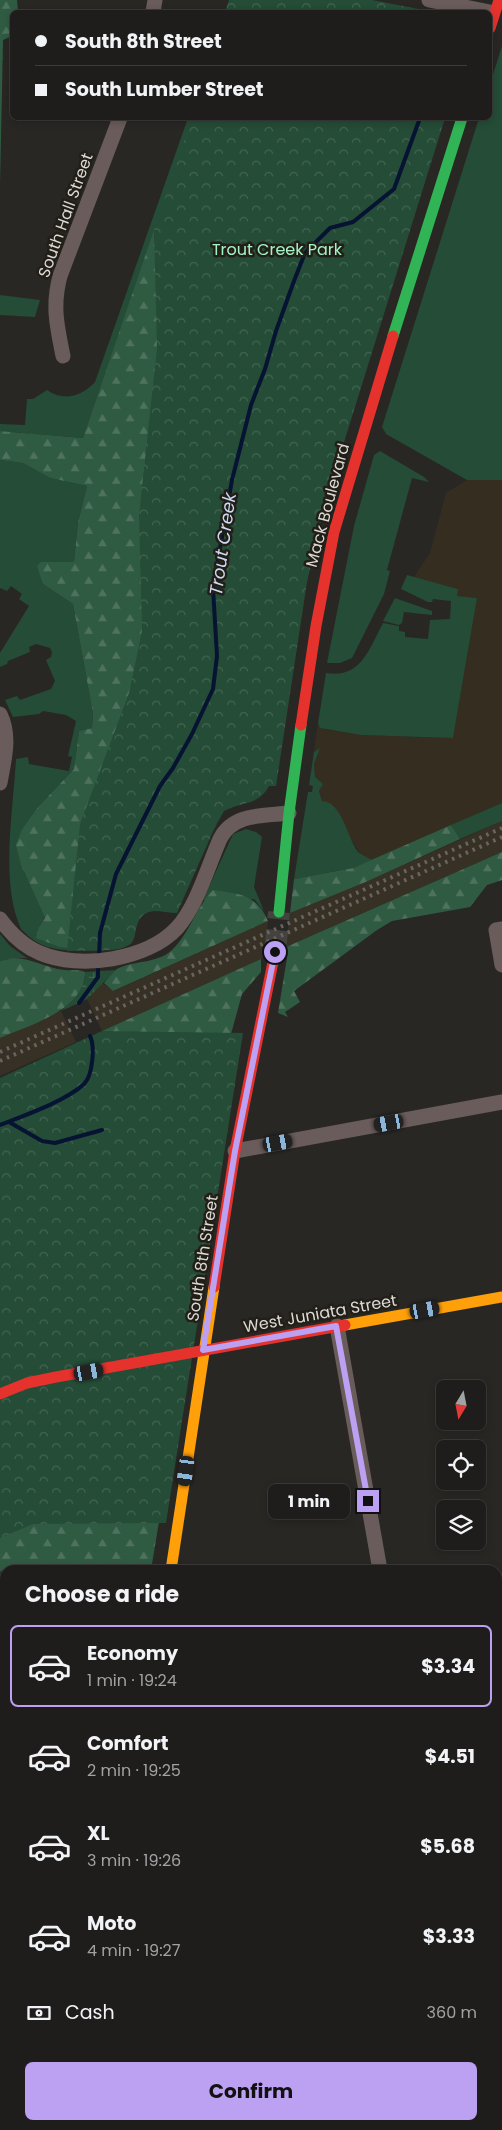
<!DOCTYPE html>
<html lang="en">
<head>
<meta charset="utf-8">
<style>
	:root { --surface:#1f1d1b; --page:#2c2a28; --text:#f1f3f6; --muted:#a1a2a3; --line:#3c3b3a; --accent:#bca0f2 }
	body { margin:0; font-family:Poppins,sans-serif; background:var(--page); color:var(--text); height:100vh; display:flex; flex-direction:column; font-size:19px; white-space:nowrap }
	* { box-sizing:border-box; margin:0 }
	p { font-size:16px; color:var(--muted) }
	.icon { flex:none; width:28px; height:28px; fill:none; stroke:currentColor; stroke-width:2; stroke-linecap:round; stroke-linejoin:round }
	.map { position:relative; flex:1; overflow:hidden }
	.drawer { position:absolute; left:0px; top:1565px; width:502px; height:565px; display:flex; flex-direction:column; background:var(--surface); border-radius:15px 15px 0 0; box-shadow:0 2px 8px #0003,0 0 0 1px var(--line) }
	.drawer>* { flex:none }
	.top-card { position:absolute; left:10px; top:10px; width:482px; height:110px; border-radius:8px; box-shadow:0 2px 8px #0003,0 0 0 1px var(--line); display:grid; align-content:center; height:110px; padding:0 25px; background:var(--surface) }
	.needle { width:32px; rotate:190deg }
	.fabs { position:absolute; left:436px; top:1380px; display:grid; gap:10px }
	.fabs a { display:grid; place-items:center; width:50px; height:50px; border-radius:8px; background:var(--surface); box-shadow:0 2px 8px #0003,0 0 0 1px var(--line); font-size:25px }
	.end { position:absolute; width:22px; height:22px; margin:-11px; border:6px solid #bca0f2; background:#111; box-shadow:0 0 0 2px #111 }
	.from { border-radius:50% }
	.bubble { position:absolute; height:35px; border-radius:8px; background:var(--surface); box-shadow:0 2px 8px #0003,0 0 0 1px var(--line); font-size:16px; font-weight:700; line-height:35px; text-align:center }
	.car { position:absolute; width:15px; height:30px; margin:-15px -8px; border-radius:6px; box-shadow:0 0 4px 1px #0007; background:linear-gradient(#222 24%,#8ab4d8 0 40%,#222 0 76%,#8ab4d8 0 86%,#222 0) }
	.top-card b { display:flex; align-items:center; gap:18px; height:48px; font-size:19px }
	.top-card b+b { border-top:1px solid var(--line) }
	.top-card i { width:12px; height:12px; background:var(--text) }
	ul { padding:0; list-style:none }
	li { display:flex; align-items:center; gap:15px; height:82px; margin:0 10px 8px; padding:0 15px; border:2px solid transparent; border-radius:8px }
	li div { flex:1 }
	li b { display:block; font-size:19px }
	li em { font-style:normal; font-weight:700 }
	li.active { border-color:var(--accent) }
	li>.icon { width:45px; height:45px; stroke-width:1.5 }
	h2 { padding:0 25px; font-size:22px; line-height:60px }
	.pay { display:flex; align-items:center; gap:12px; height:55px; padding:0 25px; font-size:19px }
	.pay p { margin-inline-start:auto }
	.action { display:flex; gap:10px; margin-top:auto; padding:10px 25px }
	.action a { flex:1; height:58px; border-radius:8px; background:var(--accent); color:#111; font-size:20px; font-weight:700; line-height:58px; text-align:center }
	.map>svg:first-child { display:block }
	.built { fill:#363124 }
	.industrial { fill:#352e20 }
	.grass { fill:#244c36 }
	.forest { fill:url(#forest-firs) }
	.wetland { fill:url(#wetland-marsh) }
	.park { fill:url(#park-crowns) }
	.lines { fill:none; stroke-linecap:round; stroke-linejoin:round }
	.stream { stroke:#071332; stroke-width:4 }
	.secondary-tunnel { stroke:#44423f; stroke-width:22; stroke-dasharray:22 11; stroke-linecap:butt }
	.street { stroke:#695c5a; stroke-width:15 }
	.fast { stroke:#30b455; stroke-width:11 }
	.slow { stroke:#ff9f0a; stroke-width:11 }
	.jam { stroke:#e5322d; stroke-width:11 }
	.rail { stroke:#6a6361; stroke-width:4; stroke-dasharray:2.5 5; stroke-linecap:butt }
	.route { stroke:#bca0f2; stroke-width:6 }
	.labels { text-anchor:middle; stroke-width:5; stroke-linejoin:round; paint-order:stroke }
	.street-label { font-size:16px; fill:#dddad5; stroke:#221f18 }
	.park-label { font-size:16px; fill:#a3f3c5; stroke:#221f18 }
	.water-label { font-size:18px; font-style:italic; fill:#ccdaf5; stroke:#221f18 }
</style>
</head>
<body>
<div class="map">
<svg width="502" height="2130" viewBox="0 0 502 2130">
	<defs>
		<pattern id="forest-firs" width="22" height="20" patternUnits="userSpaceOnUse" patternTransform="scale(1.25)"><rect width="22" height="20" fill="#305b43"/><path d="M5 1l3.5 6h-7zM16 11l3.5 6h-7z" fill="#4e725d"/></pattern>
		<pattern id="wetland-marsh" width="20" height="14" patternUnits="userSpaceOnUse" patternTransform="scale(1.25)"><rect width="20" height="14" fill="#244c36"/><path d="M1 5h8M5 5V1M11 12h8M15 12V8" fill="none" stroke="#436552"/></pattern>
		<pattern id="park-crowns" width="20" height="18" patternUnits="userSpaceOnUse" patternTransform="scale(1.25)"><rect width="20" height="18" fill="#244c36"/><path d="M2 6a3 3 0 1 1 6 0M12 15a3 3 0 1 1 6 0" fill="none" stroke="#436552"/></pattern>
	</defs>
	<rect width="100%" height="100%" fill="#292724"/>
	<path class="built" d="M502,821V852L286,947L290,913L368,881Z
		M268,921L264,956L261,959L102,1031L87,999L102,983L114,991Z
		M61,1011L76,1042L0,1076V1038Z"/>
	<path class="industrial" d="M467,480H502V803L372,860L360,854L347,832L322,801L319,790L323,784L315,777L314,764L320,748L314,752L318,723L323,729L361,735L453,738L477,598L457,596L458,589L414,577L430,553L446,493Z"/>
	<path class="grass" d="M502,46V480H467L386,434L382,427L479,118H490V84Z
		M188,118H216L170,186L83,438L0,431V424L25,425L27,399H33L47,390C64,402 82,396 95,382Z
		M0,295L40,300L35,317L0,315Z
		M380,451L424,477L429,482L412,478L387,570L390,571L384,594L352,658L340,663H327L354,526L374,455Z
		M0,460L23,463L50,478L87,486L78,522L74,562H41L43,584L73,604L93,714L92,728L79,731L74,769L37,808L22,829L21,865L45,918L39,927L83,950C57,951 40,949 21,929C0,882 13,813 16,759L28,757L29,764L69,771L72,757L68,756L76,721L66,715L43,711L39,714L13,717L5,700L17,696L20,700L51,689L55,681L46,660L51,657L52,652L50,648L36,644L29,647L30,652L8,661L7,664L0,667V653L29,606L19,599L22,594L11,586L7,591L0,588Z
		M407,575L458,589L457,596L477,598L453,738L361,735L320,728L318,723L326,673C361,679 369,649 383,623L399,626V631L405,632V637L428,639L430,620L450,619L451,601L433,599L432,602H428L401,589Z
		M395,598L432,611V615L404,612L402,623L399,625L383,621Z
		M320,748L314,764L315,777L323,784L319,791L322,801C342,802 347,837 358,852C361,855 368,857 372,860L353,868L294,879L308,792H312L313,786L309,785L314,752Z
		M502,803V821L460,839L451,825Z
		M246,829L256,832L262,837L254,887L264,911L254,899L203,900L233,834Z
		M0,934L10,946L27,958H13L0,961Z
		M5,1725V1793L0,1794V1726Z"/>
	<path class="forest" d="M0,0H17L18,12H12V36L3,40L0,184Z
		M154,230L158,292L155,587L83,950L60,947L36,938L39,927L45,918L21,865L16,845L22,829L37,808L74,769L79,731L92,728L93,714L73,604L43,584L37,566L41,562H74L78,522L87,486L50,478L23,463L0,460V431L83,438Z
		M451,825L460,839L368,881L290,913L294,879L353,868Z
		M502,852V880L487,885L470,907L392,921L377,930L294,991L300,1002L285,1012L288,1017L278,1013L287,958L286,947Z
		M213,890C240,894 256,894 268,921L113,991L104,983C108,979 112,972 117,969C134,960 157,964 172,950C190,933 196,907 213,890Z
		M13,958C31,958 46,968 64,970C71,971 78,969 85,972C86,1010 29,1025 0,1038V961Z
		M261,959V972L242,994L231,1034L96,1053L102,1031Z
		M0,1414L164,1491L151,1570H11L7,1567L0,1572Z"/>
	<path class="wetland" d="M116,970L87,999L61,1011C74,1000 85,989 85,972Z"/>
	<path class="park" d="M229,0H372L434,12H225Z
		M192,118H445L345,439L319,529L307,582L276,786H269C258,806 242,801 224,811L215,827L177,913C169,913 162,911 154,911C130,914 140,939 129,945C117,953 83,950 67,951L80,824L129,693L142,631L139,515L157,348L154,230Z
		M102,1031L243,1033L166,1523L33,1524L0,1538V1078Z"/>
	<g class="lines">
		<path class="stream" d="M99,958L100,933L116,874L160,786L173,768L192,734L213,689L217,656L213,588L232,480L251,405L265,369L276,331L294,281L305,253L330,228L353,222L394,189L420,118
			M79,1003L98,977V965
			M9,1122L42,1141L55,1143L102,1130
			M0,1125C23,1116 66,1101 84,1084C93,1075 95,1046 90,1036"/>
		<path class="secondary-tunnel" d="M275,952L279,912"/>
		<path class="street" d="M429,0L490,12
			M153,12L155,0
			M63,356C57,326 52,306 60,276L120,118
			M0,714C11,736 4,760 0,783
			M0,919C11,934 23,946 40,953C80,970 147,960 177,928C197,906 208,866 220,839C233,813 264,816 289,813
			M502,929L496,930L502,965
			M235,1151L502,1102
			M337,1326L380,1570
			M498,1665L502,1664
			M498,1900L502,1899
			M0,1991L5,1990
			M0,2014L5,2042
			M20,2125L21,2130
			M480,2125L481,2130"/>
		<path class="fast" d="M393,336L462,118
			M279,912L289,813L301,725"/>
		<path class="slow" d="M345,1325L502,1297
			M171,1570L214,1287
			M250,2125L251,2130"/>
		<path class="jam" d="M490,28L499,0
			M301,725L316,626L334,532L393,336
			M214,1287L235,1151L275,952
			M0,1394L27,1383L56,1377L345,1325"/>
		<path class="rail" d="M0,1052L502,828
			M0,1061L502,837"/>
	</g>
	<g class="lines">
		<path class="route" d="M275,952L235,1151L203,1350L336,1326L368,1501"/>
	</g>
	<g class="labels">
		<g class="street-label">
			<text transform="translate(65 215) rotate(-70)" y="6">South Hall Street</text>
			<text transform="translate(327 505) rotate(-75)" y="6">Mack Boulevard</text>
			<text transform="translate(202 1258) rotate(-81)" y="6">South 8th Street</text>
			<text transform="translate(320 1313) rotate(-10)" y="6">West Juniata Street</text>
		</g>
		<g class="park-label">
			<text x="277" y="255">Trout Creek Park</text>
		</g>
		<g class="water-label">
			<text transform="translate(223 544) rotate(-82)" y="6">Trout Creek</text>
		</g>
	</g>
</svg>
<div class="fabs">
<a><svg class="needle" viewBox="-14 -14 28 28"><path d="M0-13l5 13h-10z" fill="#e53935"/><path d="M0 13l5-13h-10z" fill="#a1a2a3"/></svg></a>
<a><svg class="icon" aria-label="locate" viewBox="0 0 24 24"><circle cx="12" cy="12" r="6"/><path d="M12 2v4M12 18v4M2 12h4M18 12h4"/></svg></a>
<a><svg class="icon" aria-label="layers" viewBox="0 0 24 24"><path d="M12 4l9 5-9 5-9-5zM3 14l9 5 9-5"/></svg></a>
</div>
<i class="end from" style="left:275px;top:952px"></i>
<i class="end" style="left:368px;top:1501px"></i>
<div class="bubble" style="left:268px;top:1484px;width:82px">1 min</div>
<i class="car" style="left:389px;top:1123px;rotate:260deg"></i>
<i class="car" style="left:278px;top:1143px;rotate:80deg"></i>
<i class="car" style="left:425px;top:1310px;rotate:80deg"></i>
<i class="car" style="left:89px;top:1372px;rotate:80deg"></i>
<i class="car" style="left:186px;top:1471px;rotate:188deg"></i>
<div class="top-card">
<b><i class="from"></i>South 8th Street</b>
<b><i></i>South Lumber Street</b>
</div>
<section class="drawer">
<h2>Choose a ride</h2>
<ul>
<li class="active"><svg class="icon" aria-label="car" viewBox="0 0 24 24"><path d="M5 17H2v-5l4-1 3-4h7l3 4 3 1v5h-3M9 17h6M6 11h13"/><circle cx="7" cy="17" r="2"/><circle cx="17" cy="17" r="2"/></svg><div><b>Economy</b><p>1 min · 19:24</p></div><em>$3.34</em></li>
<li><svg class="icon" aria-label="car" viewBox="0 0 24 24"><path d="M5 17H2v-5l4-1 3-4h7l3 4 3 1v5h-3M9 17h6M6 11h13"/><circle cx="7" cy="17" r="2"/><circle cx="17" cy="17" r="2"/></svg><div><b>Comfort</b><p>2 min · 19:25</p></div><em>$4.51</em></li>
<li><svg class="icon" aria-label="car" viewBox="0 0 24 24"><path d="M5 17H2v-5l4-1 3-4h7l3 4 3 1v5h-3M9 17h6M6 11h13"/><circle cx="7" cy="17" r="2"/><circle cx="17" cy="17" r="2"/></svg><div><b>XL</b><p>3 min · 19:26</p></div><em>$5.68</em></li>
<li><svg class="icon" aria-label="car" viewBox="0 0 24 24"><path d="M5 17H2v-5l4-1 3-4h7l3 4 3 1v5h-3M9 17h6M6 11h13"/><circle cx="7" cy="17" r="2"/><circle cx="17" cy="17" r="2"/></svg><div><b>Moto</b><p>4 min · 19:27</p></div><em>$3.33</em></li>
</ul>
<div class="pay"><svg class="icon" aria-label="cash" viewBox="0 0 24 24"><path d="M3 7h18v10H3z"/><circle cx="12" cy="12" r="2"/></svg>Cash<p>360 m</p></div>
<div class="action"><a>Confirm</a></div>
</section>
</div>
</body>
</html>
